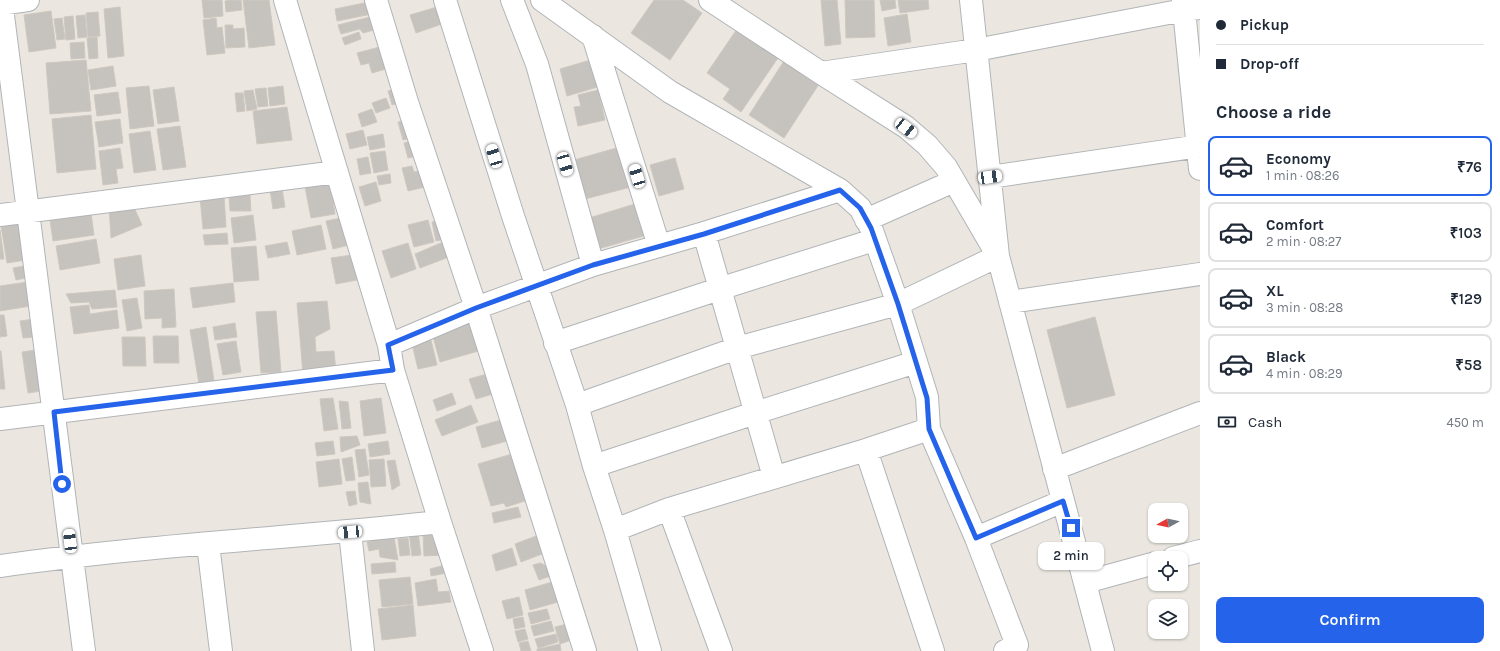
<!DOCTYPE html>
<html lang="en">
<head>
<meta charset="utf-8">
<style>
	:root { --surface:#fff; --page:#f6f6f7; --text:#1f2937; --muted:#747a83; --line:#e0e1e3; --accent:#2563eb }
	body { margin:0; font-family:Karla,sans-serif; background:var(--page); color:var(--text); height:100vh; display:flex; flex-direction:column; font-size:15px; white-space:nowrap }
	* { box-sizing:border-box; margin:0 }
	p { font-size:13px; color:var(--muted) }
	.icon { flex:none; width:22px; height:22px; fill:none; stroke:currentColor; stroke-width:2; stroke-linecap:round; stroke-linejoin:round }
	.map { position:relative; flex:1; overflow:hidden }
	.drawer { display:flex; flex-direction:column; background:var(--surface); width:300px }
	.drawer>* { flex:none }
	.hud { display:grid; align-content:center; height:88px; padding:0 16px; background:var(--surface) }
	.needle { width:26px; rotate:262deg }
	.controls { position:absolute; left:1148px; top:503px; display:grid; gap:8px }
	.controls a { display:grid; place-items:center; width:40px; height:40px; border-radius:8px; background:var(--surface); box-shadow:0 1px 3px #0004; font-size:20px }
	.end { position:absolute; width:18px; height:18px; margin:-9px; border:5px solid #2563eb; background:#fff; box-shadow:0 0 0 2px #fff }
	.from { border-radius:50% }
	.bubble { position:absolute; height:28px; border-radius:8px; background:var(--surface); box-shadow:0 1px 3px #0004; font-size:13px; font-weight:600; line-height:28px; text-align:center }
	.car { position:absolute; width:12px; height:24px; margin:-12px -6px; border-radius:5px; box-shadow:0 0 3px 1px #0007; background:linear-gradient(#fff 24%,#345 0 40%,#fff 0 76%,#345 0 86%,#fff 0) }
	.hud b { display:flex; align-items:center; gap:14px; height:38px; font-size:15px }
	.hud b+b { border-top:1px solid var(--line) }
	.hud i { width:10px; height:10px; background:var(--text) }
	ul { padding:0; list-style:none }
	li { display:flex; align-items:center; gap:12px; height:60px; margin:0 8px 6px; padding:0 8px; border:2px solid var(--line); border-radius:8px }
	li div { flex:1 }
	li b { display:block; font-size:15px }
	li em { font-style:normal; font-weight:600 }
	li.active { border-color:var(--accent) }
	li>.icon { width:36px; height:36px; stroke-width:1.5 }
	h2 { padding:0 16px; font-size:18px; line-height:48px }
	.pay { display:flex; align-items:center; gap:10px; height:44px; padding:0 16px; font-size:15px }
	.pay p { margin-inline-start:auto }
	.primary-button { display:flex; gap:8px; margin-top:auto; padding:8px 16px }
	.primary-button a { flex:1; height:46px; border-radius:8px; background:var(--accent); color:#fff; font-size:16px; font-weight:600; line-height:46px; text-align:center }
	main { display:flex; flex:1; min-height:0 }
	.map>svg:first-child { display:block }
	.building { fill:#c6c2be; stroke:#cfc8bf }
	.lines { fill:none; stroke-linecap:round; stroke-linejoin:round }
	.minor-casing { stroke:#b1b4b7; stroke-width:24 }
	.minor { stroke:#fff; stroke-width:22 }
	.route { stroke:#2563eb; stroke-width:5 }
</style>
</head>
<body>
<main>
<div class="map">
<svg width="1200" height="651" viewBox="0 0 1200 651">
	<rect width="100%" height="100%" fill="#ebe7e0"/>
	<path class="building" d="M202,0H222L223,16L204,18Z
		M230,0H241L242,10L226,12L225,1Z
		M243,0H269L275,45L249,48Z
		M654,0H683L702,13L670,60L631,33Z
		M821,0H837L841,44L825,46Z
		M845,0H874L875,37L846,38Z
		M880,0H895L896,8L882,11Z
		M898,0H928L929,9L900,13Z
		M369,2L372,14L337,21L335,9Z
		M120,7L124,56L108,58L104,9Z
		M437,7L442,24L416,33L410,15Z
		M51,11L56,48L29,52L24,15Z
		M98,12L100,36L88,37L86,13Z
		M907,14L911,42L888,46L884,18Z
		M85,15L87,37L78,38L76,16Z
		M73,16L75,39L66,40L64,17Z
		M374,16L378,29L363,33L360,29L341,34L338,25Z
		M62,18L65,39L57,40L54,19Z
		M216,18L217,28L222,27L225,53L207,55L203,20Z
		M225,25H233V29L244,28L245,47L226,48Z
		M737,29L778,58L741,112L723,99L730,89L707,73Z
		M359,32L361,39L345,45L342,38Z
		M97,37L98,58L89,59L87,38Z
		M84,42L85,58L71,59L70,43Z
		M387,45L393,67L372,73L369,63L361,65L357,53Z
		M786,58L821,81L784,138L749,115Z
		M594,59L601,86L567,96L560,69Z
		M86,60L91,111L50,114L46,63Z
		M113,66L116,86L91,90L88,70Z
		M149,86L154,126L130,129L126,88Z
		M283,86L285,104L270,106L268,88Z
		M174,87L179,121L158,124L153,90Z
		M401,87L405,102L392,105L388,91Z
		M266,88L268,106L258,107L255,89Z
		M253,90L257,109L247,111L244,91Z
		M598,90L605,120L578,126L574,107L581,106L578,95Z
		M118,92L121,113L97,116L94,95Z
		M235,93H243L245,111L237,112Z
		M386,98L390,108L376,113L372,103Z
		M287,107L292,140L257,144L253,111Z
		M372,109L377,122L362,127L358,114Z
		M91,115L96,169L57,173L52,119Z
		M120,119L123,143L99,147L95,122Z
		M409,119L414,137L403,140L398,122Z
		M180,126L186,167L163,170L157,129Z
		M363,130L367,145L350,149L346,134Z
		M150,131L156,170L134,173L129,134Z
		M383,134L385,147L370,150L367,137Z
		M414,140L418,156L408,158L404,143Z
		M620,147L631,187L585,199L574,160Z
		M120,148L123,168L116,169L118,183L103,185L99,151Z
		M385,151L388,170L374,173L370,153Z
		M368,157L371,173L360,175L357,159Z
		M675,158L684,189L659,196L650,165Z
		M412,166L414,172L425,170L429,186L408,191L402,168Z
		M390,174L391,183L379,185L377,176Z
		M281,182L285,207L273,209L269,184Z
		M330,182L335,214L311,218L305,187Z
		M376,182L381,201L365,206L359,187Z
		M224,195L226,227L203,229L200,197Z
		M250,195L251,211H230L229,196Z
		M638,203L647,235L598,249L589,218Z
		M133,205L142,225L111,238L109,207Z
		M91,213L94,235L53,241L50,220Z
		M253,215L256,240L234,243L231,218Z
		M341,218L349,245L333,249L326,221Z
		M428,220L434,242L414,247L408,225Z
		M441,220L445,239L436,241L432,222Z
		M20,223L26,260L7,263L1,226Z
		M321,225L326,249L297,255L292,231Z
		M0,230L4,259H0Z
		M227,233L228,244L205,245L203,235Z
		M96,239L100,263L60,270L56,246Z
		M287,242L290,254L268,258L265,246Z
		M443,242L449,257L420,268L415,254Z
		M408,243L416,269L391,278L382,251Z
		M256,246L259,280L234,282L231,248Z
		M141,255L145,286L118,290L114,259Z
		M352,255L357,280L336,284L331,258Z
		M29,265L31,277L16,280L13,268Z
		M27,282L31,306L0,311V286Z
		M233,283L235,302L193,308L190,288Z
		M174,289L176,327L162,328V318L145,319L144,291Z
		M115,290L117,307L92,309L89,302L71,303L66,294Z
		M137,298L142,328L127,331L122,300Z
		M327,301L330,329L315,337L316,352L334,351L336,372L303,374L297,303Z
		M89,305L90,314L117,310L119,328L74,334L70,307Z
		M276,311L281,372L261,373L256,312Z
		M0,315H4L7,336L0,337Z
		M1095,317L1115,395L1067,408L1047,330Z
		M34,319L37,337L23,338L20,321Z
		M474,321L482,350L440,362L432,333Z
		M235,323L237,337L215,340L213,327Z
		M206,327L214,381L199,384L190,330Z
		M153,336H178L179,363H154Z
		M122,337H145L146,366H123Z
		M431,340L437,365L418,369L412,344Z
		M236,341L241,372L223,375L217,344Z
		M35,350L41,391L28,393L22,352Z
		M0,351H1L5,389H0Z
		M487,374L493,394L476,399L469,379Z
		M452,393L456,404L437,411L433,400Z
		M333,398L338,429L324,431L320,399Z
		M381,398L386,433L364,436L360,401Z
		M339,401L348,402L351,428L342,429Z
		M471,405L478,422L442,436L435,420Z
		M501,420L507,441L482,448L476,427Z
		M357,436L360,445L341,452L340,437Z
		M333,441L335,454L317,456L315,443Z
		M388,441L390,454L370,457L368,444Z
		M365,449L369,475L359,477L355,450Z
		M512,454L525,501L506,507L504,503L491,506L478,464Z
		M352,457L355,480L346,481L342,459Z
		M339,459L342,484L319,487L316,462Z
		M384,459L386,486L371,487L369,460Z
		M395,460L400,485L392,490L387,461Z
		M368,482L371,504L360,502L358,483Z
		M355,491L357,504L349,506L346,492Z
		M518,507L521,517L494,523L492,513Z
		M434,530L443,555L424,556L423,534Z
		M418,531L421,555L412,556L409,532Z
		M536,536L542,554L521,562L515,544Z
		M394,537L398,560L380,557L379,549L369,551L367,542Z
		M408,538L410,555L400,556L398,539Z
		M512,548L517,565L496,571L492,555Z
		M395,562L396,572L372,574L371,564Z
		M540,563L547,566L551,576L539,580L533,565Z
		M445,565L447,573L431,576L430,569Z
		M410,577L413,604L382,607L379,580Z
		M436,579L438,592L449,591L451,602L418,606L415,583Z
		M552,582L558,602L530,610L525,590Z
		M519,597L523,615L507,619L502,601Z
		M413,605L416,636L382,640L378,609Z
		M547,609L550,619L531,624L528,613Z
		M523,617L525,627L515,629L513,619Z
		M551,621L554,631L534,636L531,626Z
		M567,624L571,640L560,644L555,627Z
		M525,629L528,639L518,642L515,631Z
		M556,634L558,642L538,648L535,639Z
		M528,641L531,651H521L519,643Z
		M560,644L561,651H537V649Z"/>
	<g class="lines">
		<g class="minor-casing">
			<path id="minor" d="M1,0L84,651
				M285,0L389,345L393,370L440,522L482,651
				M376,0L407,102L476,308L585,651
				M445,0L513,216L577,405L594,466L615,530L650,651
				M512,0L537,64L593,265
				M542,0L670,92L840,190
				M710,0L821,73L906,127L927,145L946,167L998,256L1103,651
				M1183,0L1200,169
				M0,4L28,0
				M593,36L659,246
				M821,73L976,50L1184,10L1200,8
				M990,177L1200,146
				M0,215L337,172
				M866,220L954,181
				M704,233L774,477
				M1010,302L1200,274
				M555,343L719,289L874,240
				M389,345L476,308L593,265L704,233L840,190L860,208L871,228L898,304L927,397L929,429L976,538L1017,645L1005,651
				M577,405L737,348L898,304L998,256L971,0
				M0,419L393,370
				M866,450L933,651
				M594,466L755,413L916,362
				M1054,469L1200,413
				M669,509L721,651
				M615,530L669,509L866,450L929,429
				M350,532L363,651
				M976,538L1063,501
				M208,544L221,651
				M1173,558L1200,551
				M0,566C146,545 294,538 440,522
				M1086,582L1155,563"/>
		</g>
		<use href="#minor" class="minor"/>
	</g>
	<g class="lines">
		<path class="route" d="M62,484L54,412L393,370L388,345L476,308L593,265L704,234L840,190L860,208L871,228L898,304L927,398L929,429L956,492L976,538L1063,501L1071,528"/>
	</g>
</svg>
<div class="controls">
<a><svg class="needle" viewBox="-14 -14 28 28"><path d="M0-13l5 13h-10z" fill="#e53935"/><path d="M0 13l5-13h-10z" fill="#747a83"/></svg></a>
<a><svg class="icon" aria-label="locate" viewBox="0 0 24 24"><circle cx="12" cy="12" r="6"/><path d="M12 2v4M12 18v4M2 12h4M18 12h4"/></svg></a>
<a><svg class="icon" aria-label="layers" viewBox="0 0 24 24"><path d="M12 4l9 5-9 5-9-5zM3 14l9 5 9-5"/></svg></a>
</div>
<i class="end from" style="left:62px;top:484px"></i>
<i class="end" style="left:1071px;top:528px"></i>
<div class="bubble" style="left:1038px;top:542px;width:66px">2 min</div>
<i class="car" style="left:906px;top:128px;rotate:128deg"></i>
<i class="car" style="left:494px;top:156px;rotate:343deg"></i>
<i class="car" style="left:565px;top:164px;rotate:164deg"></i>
<i class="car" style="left:637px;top:176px;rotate:343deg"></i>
<i class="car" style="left:990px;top:177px;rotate:82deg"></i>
<i class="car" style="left:350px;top:532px;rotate:265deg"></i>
<i class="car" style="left:70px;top:541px;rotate:353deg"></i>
</div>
<section class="drawer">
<div class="hud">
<b><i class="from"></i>Pickup</b>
<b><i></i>Drop-off</b>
</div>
<h2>Choose a ride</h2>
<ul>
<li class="active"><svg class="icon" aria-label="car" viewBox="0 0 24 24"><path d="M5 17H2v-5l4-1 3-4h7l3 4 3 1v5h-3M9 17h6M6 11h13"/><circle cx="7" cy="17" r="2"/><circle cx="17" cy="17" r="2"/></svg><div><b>Economy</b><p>1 min · 08:26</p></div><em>₹76</em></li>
<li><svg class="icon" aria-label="car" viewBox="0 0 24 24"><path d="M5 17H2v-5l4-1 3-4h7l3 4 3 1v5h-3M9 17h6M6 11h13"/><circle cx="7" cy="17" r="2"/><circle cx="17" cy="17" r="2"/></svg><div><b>Comfort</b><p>2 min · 08:27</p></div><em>₹103</em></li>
<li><svg class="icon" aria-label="car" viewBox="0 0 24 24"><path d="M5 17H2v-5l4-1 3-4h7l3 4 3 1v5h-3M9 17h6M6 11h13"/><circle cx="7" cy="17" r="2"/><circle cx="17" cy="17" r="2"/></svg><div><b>XL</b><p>3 min · 08:28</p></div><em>₹129</em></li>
<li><svg class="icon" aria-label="car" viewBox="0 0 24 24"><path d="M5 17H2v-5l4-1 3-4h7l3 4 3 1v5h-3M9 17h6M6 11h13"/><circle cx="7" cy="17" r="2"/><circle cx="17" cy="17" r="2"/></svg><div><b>Black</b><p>4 min · 08:29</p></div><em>₹58</em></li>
</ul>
<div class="pay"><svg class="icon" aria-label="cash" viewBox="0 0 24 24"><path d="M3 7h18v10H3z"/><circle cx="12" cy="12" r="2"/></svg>Cash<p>450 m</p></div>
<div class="primary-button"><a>Confirm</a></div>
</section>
</main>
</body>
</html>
